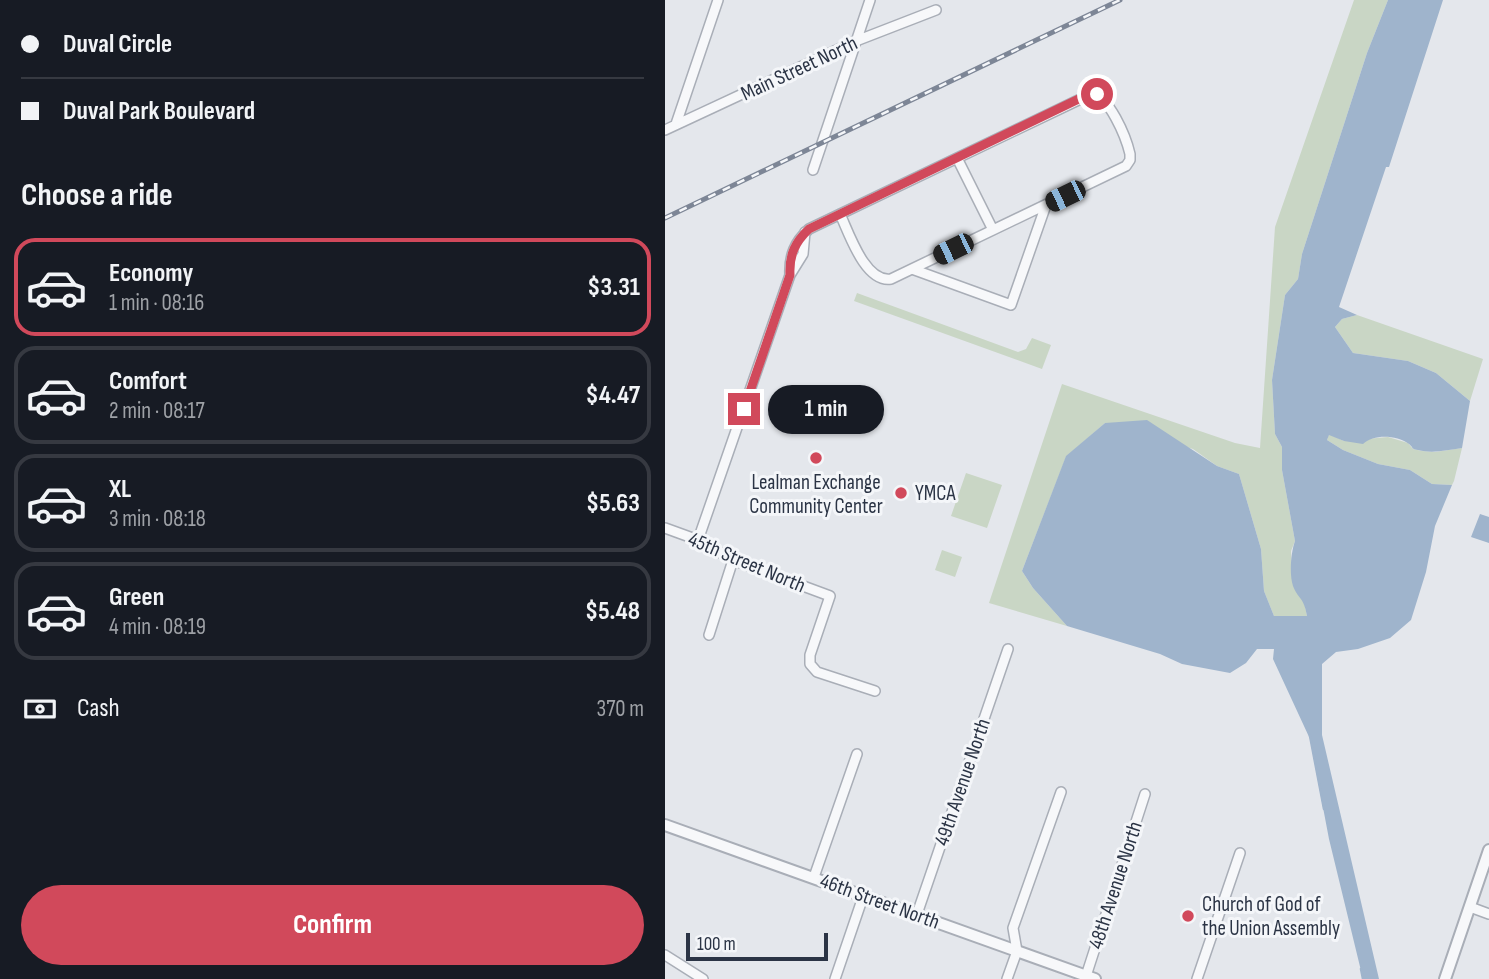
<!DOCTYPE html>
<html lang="en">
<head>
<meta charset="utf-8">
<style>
	:root { --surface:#171b24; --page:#242831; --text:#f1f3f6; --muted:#9ea1a6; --line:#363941; --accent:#d1495b }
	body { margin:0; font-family:"Sofia Sans Condensed",sans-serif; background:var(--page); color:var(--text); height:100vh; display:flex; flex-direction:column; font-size:26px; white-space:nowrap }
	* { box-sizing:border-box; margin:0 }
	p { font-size:23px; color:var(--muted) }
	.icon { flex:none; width:38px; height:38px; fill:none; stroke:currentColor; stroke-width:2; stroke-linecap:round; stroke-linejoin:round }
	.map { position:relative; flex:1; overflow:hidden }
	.sheet { display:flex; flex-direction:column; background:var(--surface); width:665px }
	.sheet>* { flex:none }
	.guide { display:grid; align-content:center; height:154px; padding:0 21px; background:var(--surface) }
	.scale { position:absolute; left:21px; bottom:18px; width:142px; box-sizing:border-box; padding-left:7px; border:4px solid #2b3445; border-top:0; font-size:19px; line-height:24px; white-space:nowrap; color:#2b3445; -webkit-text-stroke:5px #f4f6f9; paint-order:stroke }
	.end { position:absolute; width:32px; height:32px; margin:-16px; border:9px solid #d1495b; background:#fff; box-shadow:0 0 0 4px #fff }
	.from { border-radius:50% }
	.bubble { position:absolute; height:49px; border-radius:24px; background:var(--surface); box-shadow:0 2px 5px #0004; font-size:23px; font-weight:700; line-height:49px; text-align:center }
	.car { position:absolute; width:21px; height:42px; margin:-21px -10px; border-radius:9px; box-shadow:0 0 5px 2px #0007; background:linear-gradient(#222 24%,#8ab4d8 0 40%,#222 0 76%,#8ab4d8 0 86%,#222 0) }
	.guide b { display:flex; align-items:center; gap:24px; height:66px; font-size:26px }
	.guide b+b { border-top:2px solid var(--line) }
	.guide i { width:18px; height:18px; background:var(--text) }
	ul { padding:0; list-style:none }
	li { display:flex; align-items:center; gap:21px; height:98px; margin:0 14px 10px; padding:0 7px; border:4px solid var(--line); border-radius:21px }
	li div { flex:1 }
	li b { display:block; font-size:26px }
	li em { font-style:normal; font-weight:700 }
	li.active { border-color:var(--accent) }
	li>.icon { width:63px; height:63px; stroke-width:1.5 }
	h2 { padding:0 21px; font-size:32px; line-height:84px }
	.pay { display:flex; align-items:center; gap:18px; height:77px; padding:0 21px; font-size:26px }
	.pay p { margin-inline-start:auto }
	.cta { display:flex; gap:14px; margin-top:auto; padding:14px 21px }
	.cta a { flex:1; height:80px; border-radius:42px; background:var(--accent); color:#fff; font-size:28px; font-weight:700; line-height:80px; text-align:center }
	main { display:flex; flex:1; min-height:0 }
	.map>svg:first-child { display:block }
	.green { fill:#c9d6c5 }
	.water { fill:#9fb4cc }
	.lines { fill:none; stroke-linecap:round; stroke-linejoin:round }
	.stream { stroke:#9fb4cc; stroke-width:2.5 }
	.minor-casing { stroke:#a9aeb7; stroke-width:12 }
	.tertiary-casing { stroke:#a9aeb7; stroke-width:14 }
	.minor { stroke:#f7f8fa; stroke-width:9 }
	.tertiary { stroke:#f7f8fa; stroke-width:10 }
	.rail-casing { stroke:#7d8696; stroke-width:5 }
	.rail { stroke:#f4f6f9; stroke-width:2.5; stroke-dasharray:8; stroke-linecap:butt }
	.route { stroke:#d1495b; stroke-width:9 }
	.poi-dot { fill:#d1495b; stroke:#f4f6f9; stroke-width:2.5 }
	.labels { text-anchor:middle; stroke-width:6; stroke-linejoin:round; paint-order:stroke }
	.street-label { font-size:21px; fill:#2b3445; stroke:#f4f6f9 }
	.poi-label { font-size:21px; fill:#2b3445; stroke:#f4f6f9; text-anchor:start }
</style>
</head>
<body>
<main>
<section class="sheet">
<div class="guide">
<b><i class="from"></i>Duval Circle</b>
<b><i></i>Duval Park Boulevard</b>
</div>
<h2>Choose a ride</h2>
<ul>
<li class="active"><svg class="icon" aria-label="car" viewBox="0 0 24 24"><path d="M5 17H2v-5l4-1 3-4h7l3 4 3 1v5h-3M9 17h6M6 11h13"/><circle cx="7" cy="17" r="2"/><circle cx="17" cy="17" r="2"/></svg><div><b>Economy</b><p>1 min · 08:16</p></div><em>$3.31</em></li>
<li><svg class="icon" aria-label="car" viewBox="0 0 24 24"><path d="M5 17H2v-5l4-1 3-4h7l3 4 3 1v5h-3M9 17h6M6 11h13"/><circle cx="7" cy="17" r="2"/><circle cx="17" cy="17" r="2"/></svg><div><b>Comfort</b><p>2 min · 08:17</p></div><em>$4.47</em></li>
<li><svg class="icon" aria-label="car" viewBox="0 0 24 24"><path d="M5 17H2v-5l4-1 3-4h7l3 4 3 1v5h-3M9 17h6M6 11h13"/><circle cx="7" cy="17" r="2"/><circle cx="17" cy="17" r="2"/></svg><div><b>XL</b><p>3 min · 08:18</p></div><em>$5.63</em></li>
<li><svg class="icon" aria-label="car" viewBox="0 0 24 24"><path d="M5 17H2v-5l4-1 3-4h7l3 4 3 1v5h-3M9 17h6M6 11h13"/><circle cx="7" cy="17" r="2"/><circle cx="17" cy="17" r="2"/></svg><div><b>Green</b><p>4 min · 08:19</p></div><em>$5.48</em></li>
</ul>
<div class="pay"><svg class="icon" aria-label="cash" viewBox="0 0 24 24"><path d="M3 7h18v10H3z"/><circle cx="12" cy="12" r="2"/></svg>Cash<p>370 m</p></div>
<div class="cta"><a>Confirm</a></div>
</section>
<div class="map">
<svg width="824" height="979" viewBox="0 0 824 979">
	<rect width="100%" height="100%" fill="#e4e7ec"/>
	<path class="green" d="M689,0H723L702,53L637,254L633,279L620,295L607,380L610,434L617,447V470L630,541L626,551L628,585L639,601L642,616H609L599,591L596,549L574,474L552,466L528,449L440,423L401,457L357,571L368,588L402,626L324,603L397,384L570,443L595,448L610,227Z
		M192,293L353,352L361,349L367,338L386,345L377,369L189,301Z
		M692,315L818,359L805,401L771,373L743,361L688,353L670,327L677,319Z
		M664,434L679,441L723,437L743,443L748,449L757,451L770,452L797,448L789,481L787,485L767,484L745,470L713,464L678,450L662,440Z
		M301,473L337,485L322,528L286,516Z
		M277,550L297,557L290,577L270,570Z"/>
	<path class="water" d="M723,0H778L724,167H721L674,307L692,315L677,319L670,327L688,353L743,361L771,373L805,401L797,448C782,450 768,454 753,450C744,448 751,450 744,444C731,435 709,434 698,444L679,441L664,435L662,440L678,450L713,464L745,470L767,484L787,485L770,526L761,572L746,620L725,638L693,649L671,652L657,664V735L714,979H698L664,839L645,739L608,659L609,649H592L581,663L565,673L517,664L495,654L402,626L368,588L357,571L401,456L440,423L482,420L552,466L574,474L596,549L599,591L609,616H642C639,597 633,599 628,586C624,574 626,552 630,541L617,470V447L610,434L607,380L620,295L633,279L637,254L702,53Z
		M815,514L824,517V543L806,537Z"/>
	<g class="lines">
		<path class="stream" d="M645,736L659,809
			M696,969L698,979"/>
		<g class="minor-casing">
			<path id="minor" d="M11,124L53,0
				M0,130L191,41L271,10
				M292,158L328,230
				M148,170L205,0
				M247,269L346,305L381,205
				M125,275C124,255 130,242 144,229L426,94C444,95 461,137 465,154V160L461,166L226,279C200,283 184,233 175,214
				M0,528L33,540L68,560L165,596L145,655V664L152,672L210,691
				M33,540L125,275L138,254L140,232
				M44,635L68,560
				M149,877L192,754
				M805,907L824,914
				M252,914L343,649
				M0,955L38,979
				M421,976L480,794
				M170,979L199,894
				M342,979L352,951L348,928L396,792
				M532,979L575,853"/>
		</g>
		<g class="tertiary-casing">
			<path id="tertiary" d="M0,825L430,979
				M780,979L824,850"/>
		</g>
		<use href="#minor" class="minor"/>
		<use href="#tertiary" class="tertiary"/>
		<g class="rail-casing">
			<path id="rail" d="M0,218L455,0"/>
		</g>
		<use href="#rail" class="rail"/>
	</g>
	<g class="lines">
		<path class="route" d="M79,409L125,275C124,255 130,242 144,229L422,95L432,94"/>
	</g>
	<g class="poi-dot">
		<circle cx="151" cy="458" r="7"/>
		<circle cx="236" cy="493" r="7"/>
		<circle cx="523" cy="916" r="7"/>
	</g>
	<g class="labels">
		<g class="street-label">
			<text transform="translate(134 68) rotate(-25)" y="7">Main Street North</text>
			<text transform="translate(82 562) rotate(23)" y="7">45th Street North</text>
			<text transform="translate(297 782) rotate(-71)" y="7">49th Avenue North</text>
			<text transform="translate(450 885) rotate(-72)" y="7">48th Avenue North</text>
			<text transform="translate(215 901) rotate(20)" y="7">46th Street North</text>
		</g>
		<g class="poi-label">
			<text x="151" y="489" text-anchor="middle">Lealman Exchange<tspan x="151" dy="24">Community Center</tspan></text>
			<text x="250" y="500">YMCA</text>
			<text x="537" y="911">Church of God of<tspan x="537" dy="24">the Union Assembly</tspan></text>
		</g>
	</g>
</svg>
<div class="scale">100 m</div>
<i class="end from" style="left:432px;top:94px"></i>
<i class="end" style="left:79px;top:409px"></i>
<div class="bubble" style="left:103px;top:385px;width:116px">1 min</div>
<i class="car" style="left:400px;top:196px;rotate:244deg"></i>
<i class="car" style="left:288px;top:249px;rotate:244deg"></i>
</div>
</main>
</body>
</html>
